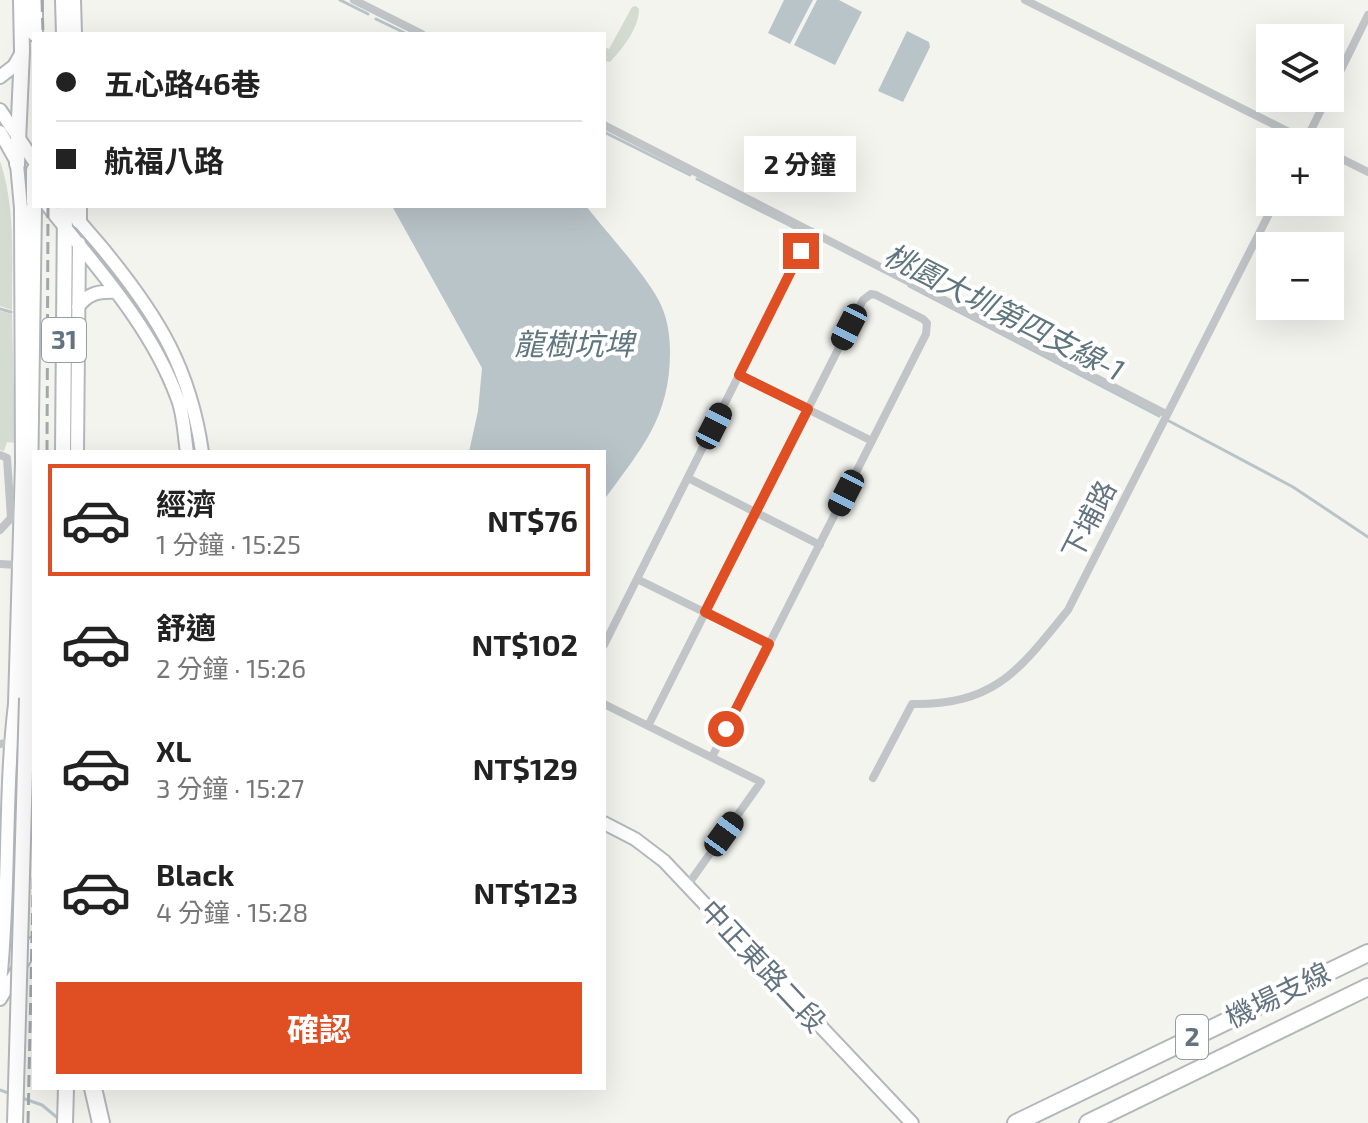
<!DOCTYPE html>
<html lang="zh-TW">
<head>
<meta charset="utf-8">
<style>
	:root { --surface:#fff; --page:#f6f6f6; --text:#222; --muted:#767676; --line:#e0e0e0; --accent:#e04e23 }
	body { margin:0; font-family:"Exo 2","Noto Sans TC",sans-serif; background:var(--page); color:var(--text); height:100vh; display:flex; flex-direction:column; font-size:30px; white-space:nowrap }
	* { box-sizing:border-box; margin:0 }
	p { font-size:26px; color:var(--muted) }
	.icon { flex:none; width:44px; height:44px; fill:none; stroke:currentColor; stroke-width:2; stroke-linecap:round; stroke-linejoin:round }
	.map { position:relative; flex:1; overflow:hidden }
	.panel { position:absolute; left:32px; top:450px; width:574px; height:640px; display:flex; flex-direction:column; background:var(--surface); border-radius:0px; box-shadow:0 8px 32px #0002 }
	.panel>* { flex:none }
	.hud { position:absolute; left:32px; top:32px; width:574px; height:176px; border-radius:0px; box-shadow:0 8px 32px #0002; display:grid; align-content:center; height:176px; padding:0 24px; background:var(--surface) }
	.fabs { position:absolute; left:1256px; top:24px; display:grid; gap:16px }
	.fabs a { display:grid; place-items:center; width:88px; height:88px; border-radius:0px; background:var(--surface); box-shadow:0 8px 32px #0002; font-size:40px }
	.end { position:absolute; width:36px; height:36px; margin:-18px; border:10px solid #e04e23; background:#fff; box-shadow:0 0 0 4px #fff }
	.from { border-radius:50% }
	.bubble { position:absolute; height:56px; border-radius:0px; background:var(--surface); box-shadow:0 8px 32px #0002; font-size:26px; font-weight:700; line-height:56px; text-align:center }
	.car { position:absolute; width:24px; height:48px; margin:-24px -12px; border-radius:10px; box-shadow:0 0 6px 2px #0007; background:linear-gradient(#222 24%,#8ab4d8 0 40%,#222 0 76%,#8ab4d8 0 86%,#222 0) }
	.hud b { display:flex; align-items:center; gap:28px; height:76px; font-size:30px }
	.hud b+b { border-top:2px solid var(--line) }
	.hud i { width:20px; height:20px; background:var(--text) }
	ul { padding:14px 0 0; list-style:none }
	li { display:flex; align-items:center; gap:24px; height:112px; margin:0 16px 12px; padding:0 8px; border:4px solid transparent; border-radius:0px }
	li div { flex:1 }
	li b { display:block; font-size:30px }
	li em { font-style:normal; font-weight:700 }
	li.on { border-color:var(--accent) }
	li>.icon { width:72px; height:72px; stroke-width:1.5 }
	.primary-button { display:flex; gap:16px; margin-top:auto; padding:16px 24px }
	.primary-button a { flex:1; height:92px; border-radius:0px; background:var(--accent); color:#fff; font-size:32px; font-weight:700; line-height:92px; text-align:center }
	.map>svg:first-child { display:block }
	.green { fill:#d4dbd1 }
	.water { fill:#b9c4c9 }
	.lines { fill:none; stroke-linecap:round; stroke-linejoin:round }
	.stream { stroke:#b9c4c9; stroke-width:3 }
	.secondary-casing { stroke:#b4b8bc; stroke-width:16 }
	.primary-casing { stroke:#b2b6ba; stroke-width:18 }
	.highway-casing { stroke:#b4b7ba; stroke-width:20 }
	.street { stroke:#c1c5c8; stroke-width:8 }
	.secondary { stroke:#fff; stroke-width:12 }
	.primary { stroke:#fff; stroke-width:14 }
	.highway { stroke:#fff; stroke-width:16 }
	.rail { stroke:#a2a7ac; stroke-width:3; stroke-dasharray:12 6; stroke-linecap:butt }
	.primary-bridge-casing { stroke:#b2b6ba; stroke-width:18; stroke-linecap:butt }
	.primary-bridge { stroke:#fff; stroke-width:14 }
	.route { stroke:#e04e23; stroke-width:10 }
	.labels { text-anchor:middle; stroke-width:8; stroke-linejoin:round; paint-order:stroke }
	.shield { fill:#fff; stroke:#929da6; stroke-width:2 }
	.shield-label { font-size:26px; font-weight:bold; fill:#637380 }
	.street-label { font-size:28px; fill:#637380; stroke:#fff }
	.water-label { font-size:30px; font-style:italic; fill:#5f767e; stroke:#fff }
</style>
</head>
<body>
<div class="map">
<svg width="1368" height="1123" viewBox="0 0 1368 1123">
	<rect width="100%" height="100%" fill="#f4f4ef"/>
	<path class="green" d="M636,6L639,9C639,28 623,48 610,62L604,61V47L609,49L632,7Z
		M0,161C16,209 12,260 12,310L0,306Z
		M0,311L12,314L15,443L7,442L4,451L0,450Z"/>
	<path class="water" d="M784,0H813L790,44L768,33Z
		M817,0H839L862,12L835,65L794,45Z
		M907,31L929,42L930,47L903,102L878,91Z
		M392,206H586C608,234 641,269 658,299C667,315 670,334 670,352C670,418 641,449 604,500V452H469L478,411L482,368Z"/>
	<g class="lines">
		<path class="stream" d="M340,0L368,14
			M376,19L407,34
			M604,132L690,175
			M697,179L805,233
			M909,286L1159,416
			M0,309L11,312
			M1169,421L1293,487L1368,537
			M0,1090L11,1094
			M22,1098L42,1105L60,1120"/>
		<g class="secondary-casing">
			<path id="secondary" d="M0,77L14,66L21,54
				M0,110L34,161
				M0,132L18,164
				M48,206C95,266 150,324 177,397C184,413 184,434 187,452
				M75,216C85,229 97,241 107,254C159,318 190,369 202,452
				M78,307C88,293 99,291 116,292
				M77,452L79,243
				M604,823L635,839L664,861L912,1123
				M0,982C10,890 4,796 15,704L22,463L21,208L17,164
				M0,999L34,943"/>
		</g>
		<g class="primary-casing">
			<path id="primary" d="M35,0V34
				M63,0L64,34
				M73,0L74,34
				M17,164L22,51L21,0
				M34,170V202
				M79,206V221
				M63,452L65,206
				M27,698L34,206
				M65,1123L66,1088"/>
		</g>
		<g class="highway-casing">
			<path id="highway" d="M93,1088L101,1123
				M1016,1123L1368,953
				M1088,1123L1368,987"/>
		</g>
		<path class="street" d="M354,0L422,34
			M1025,0L1309,142
			M1330,92L1368,15
			M604,125L1166,414
			M1305,142L1327,98
			M1330,153L1368,172
			M739,375L872,441
			M0,455L7,458L11,518L0,530
			M688,478L820,545
			M0,564L18,565
			M637,579L769,644
			M604,645L801,251
			M604,704L761,782L687,886
			M648,726L863,300L871,294L876,295L923,319L927,323L926,334L712,757
			M0,744L34,737
			M873,778L912,704C996,705 1019,670 1068,610L1275,202"/>
		<use href="#secondary" class="secondary"/>
		<use href="#primary" class="primary"/>
		<use href="#highway" class="highway"/>
		<path class="rail" d="M42,0L43,34
			M47,452L48,206
			M28,1123L34,847"/>
		<g class="primary-bridge-casing">
			<path id="primary-bridge" d="M15,1123L27,698"/>
		</g>
		<use href="#primary-bridge" class="primary-bridge"/>
	</g>
	<g class="lines">
		<path class="route" d="M726,729L769,644L705,612L808,409L739,375L801,251"/>
	</g>
	<g class="labels">
		<g class="shield">
			<rect x="42" y="318" width="44" height="44" rx="6"/>
			<rect x="1176" y="1015" width="32" height="44" rx="6"/>
		</g>
		<g class="shield-label">
			<text x="64" y="349">31</text>
			<text x="1192" y="1046">2</text>
		</g>
		<g class="street-label">
			<text transform="translate(1089 520) rotate(-63)" y="10">下埔路</text>
			<text transform="translate(763 966) rotate(47)" y="10">中正東路二段</text>
			<text transform="translate(1278 995) rotate(-26)" y="10">機場支線</text>
		</g>
		<g class="water-label">
			<text transform="translate(1004 313) rotate(27)" y="10">桃園大圳第四支線-1</text>
			<text x="574" y="355">龍樹坑埤</text>
		</g>
	</g>
</svg>
<div class="fabs">
<a><svg class="icon" aria-label="layers" viewBox="0 0 24 24"><path d="M12 4l9 5-9 5-9-5zM3 14l9 5 9-5"/></svg></a>
<a>+</a>
<a>−</a>
</div>
<i class="end from" style="left:726px;top:729px"></i>
<i class="end" style="left:801px;top:251px"></i>
<div class="bubble" style="left:744px;top:136px;width:112px">2 分鐘</div>
<i class="car" style="left:849px;top:327px;rotate:207deg"></i>
<i class="car" style="left:714px;top:426px;rotate:27deg"></i>
<i class="car" style="left:846px;top:493px;rotate:207deg"></i>
<i class="car" style="left:724px;top:834px;rotate:36deg"></i>
<div class="hud">
<b><i class="from"></i>五心路46巷</b>
<b><i></i>航福八路</b>
</div>
<section class="panel">
<ul>
<li class="on"><svg class="icon" aria-label="car" viewBox="0 0 24 24"><path d="M5 17H2v-5l4-1 3-4h7l3 4 3 1v5h-3M9 17h6M6 11h13"/><circle cx="7" cy="17" r="2"/><circle cx="17" cy="17" r="2"/></svg><div><b>經濟</b><p>1 分鐘 · 15:25</p></div><em>NT$76</em></li>
<li><svg class="icon" aria-label="car" viewBox="0 0 24 24"><path d="M5 17H2v-5l4-1 3-4h7l3 4 3 1v5h-3M9 17h6M6 11h13"/><circle cx="7" cy="17" r="2"/><circle cx="17" cy="17" r="2"/></svg><div><b>舒適</b><p>2 分鐘 · 15:26</p></div><em>NT$102</em></li>
<li><svg class="icon" aria-label="car" viewBox="0 0 24 24"><path d="M5 17H2v-5l4-1 3-4h7l3 4 3 1v5h-3M9 17h6M6 11h13"/><circle cx="7" cy="17" r="2"/><circle cx="17" cy="17" r="2"/></svg><div><b>XL</b><p>3 分鐘 · 15:27</p></div><em>NT$129</em></li>
<li><svg class="icon" aria-label="car" viewBox="0 0 24 24"><path d="M5 17H2v-5l4-1 3-4h7l3 4 3 1v5h-3M9 17h6M6 11h13"/><circle cx="7" cy="17" r="2"/><circle cx="17" cy="17" r="2"/></svg><div><b>Black</b><p>4 分鐘 · 15:28</p></div><em>NT$123</em></li>
</ul>
<div class="primary-button"><a>確認</a></div>
</section>
</div>
</body>
</html>
